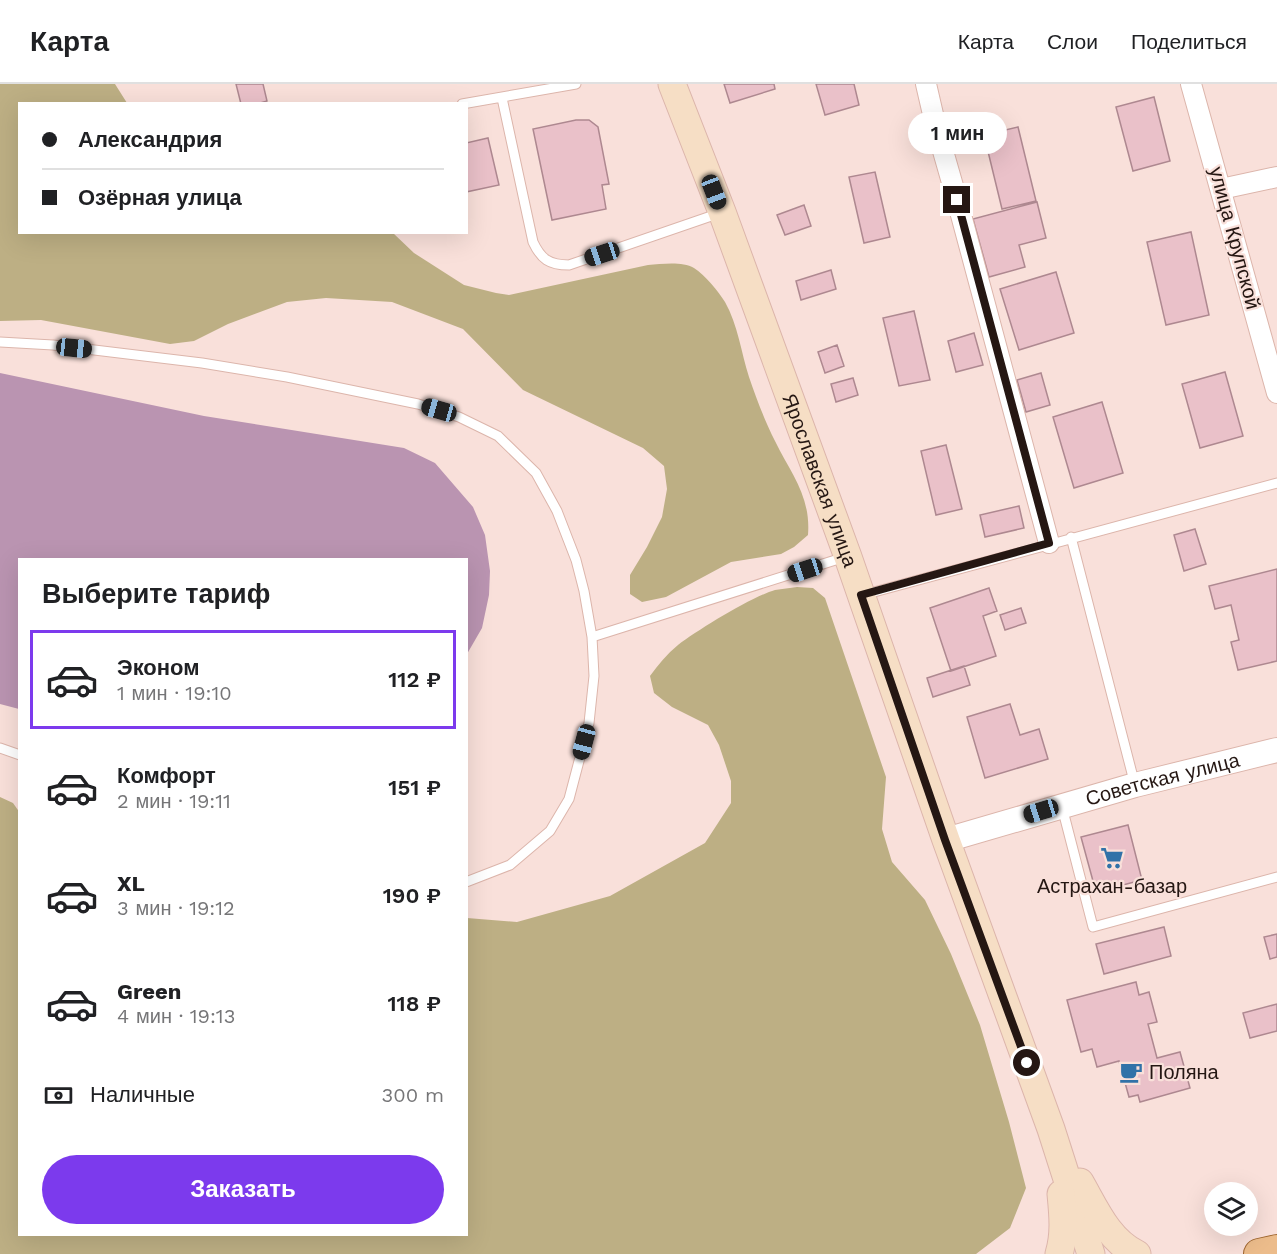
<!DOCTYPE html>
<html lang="ru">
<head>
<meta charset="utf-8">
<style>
	:root { --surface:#fff; --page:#f2f2f2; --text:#202124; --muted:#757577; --line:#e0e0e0; --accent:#7c3aed }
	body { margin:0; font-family:"Work Sans",sans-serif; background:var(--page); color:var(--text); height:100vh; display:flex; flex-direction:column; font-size:22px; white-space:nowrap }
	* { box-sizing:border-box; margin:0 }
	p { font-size:20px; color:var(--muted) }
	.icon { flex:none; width:33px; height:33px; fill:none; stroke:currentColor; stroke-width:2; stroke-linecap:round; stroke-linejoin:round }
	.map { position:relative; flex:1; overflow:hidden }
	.side { position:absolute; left:18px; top:474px; width:450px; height:678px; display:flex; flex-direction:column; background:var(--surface); border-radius:0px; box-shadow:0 6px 24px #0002 }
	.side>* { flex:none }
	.guide { position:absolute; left:18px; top:18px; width:450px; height:132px; border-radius:0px; box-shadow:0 6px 24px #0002; display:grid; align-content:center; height:132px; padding:0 24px; background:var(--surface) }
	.fabs { position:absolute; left:1204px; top:1098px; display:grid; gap:12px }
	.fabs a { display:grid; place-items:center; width:54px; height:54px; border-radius:50%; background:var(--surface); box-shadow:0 6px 24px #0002; font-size:30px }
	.end { position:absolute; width:27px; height:27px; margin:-14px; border:8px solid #251713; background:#fff; box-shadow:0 0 0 3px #fff }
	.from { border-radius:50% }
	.bubble { position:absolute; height:42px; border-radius:21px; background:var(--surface); box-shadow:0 6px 24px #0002; font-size:20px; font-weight:600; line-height:42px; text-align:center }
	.car { position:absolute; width:18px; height:36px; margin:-18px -9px; border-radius:8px; box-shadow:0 0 4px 2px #0007; background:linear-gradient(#222 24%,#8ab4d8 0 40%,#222 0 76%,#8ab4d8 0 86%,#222 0) }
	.guide b { display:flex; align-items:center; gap:21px; height:57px; font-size:22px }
	.guide b+b { border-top:2px solid var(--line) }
	.guide i { width:15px; height:15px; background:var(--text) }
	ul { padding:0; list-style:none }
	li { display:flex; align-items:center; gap:18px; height:99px; margin:0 12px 9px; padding:0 12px; border:3px solid transparent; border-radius:0px }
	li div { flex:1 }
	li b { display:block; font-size:22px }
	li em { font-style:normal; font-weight:600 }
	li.current { border-color:var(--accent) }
	li>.icon { width:54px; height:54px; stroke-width:1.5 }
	h2 { padding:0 24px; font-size:27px; line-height:72px }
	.pay { display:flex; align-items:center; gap:15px; height:66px; padding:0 24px; font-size:22px }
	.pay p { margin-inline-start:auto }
	.action { display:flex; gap:12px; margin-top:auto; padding:12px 24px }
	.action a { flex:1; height:69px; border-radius:36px; background:var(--accent); color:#fff; font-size:24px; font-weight:600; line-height:69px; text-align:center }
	header { display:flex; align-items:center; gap:36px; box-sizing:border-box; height:84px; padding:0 30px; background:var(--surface); border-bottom:2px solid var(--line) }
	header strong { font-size:28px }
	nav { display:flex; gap:33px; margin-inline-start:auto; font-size:21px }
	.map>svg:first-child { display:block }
	.forest { fill:#bdaf84 }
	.water { fill:#ba94b1 }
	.building { fill:#eac1c9; stroke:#ae8890; stroke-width:1.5 }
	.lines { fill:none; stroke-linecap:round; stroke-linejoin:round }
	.service-casing { stroke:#dcb5ab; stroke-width:11 }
	.minor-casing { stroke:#dcb5ab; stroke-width:22 }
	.tertiary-casing { stroke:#dcb5ab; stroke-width:26 }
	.secondary-casing { stroke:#dcb5ab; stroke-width:29 }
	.primary-casing { stroke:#9f662f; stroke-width:32 }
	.service { stroke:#fff; stroke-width:9 }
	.minor { stroke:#fff; stroke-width:20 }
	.tertiary { stroke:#fff; stroke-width:24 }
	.secondary { stroke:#f6dec5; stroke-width:27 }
	.primary { stroke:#ecbc8b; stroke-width:30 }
	.route { stroke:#251713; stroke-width:8 }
	.labels { text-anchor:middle; stroke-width:4.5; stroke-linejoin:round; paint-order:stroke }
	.street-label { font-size:20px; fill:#251713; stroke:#f9e0da }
	.poi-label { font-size:20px; fill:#251713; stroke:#f9e0da }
</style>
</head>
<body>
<header>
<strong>Карта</strong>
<nav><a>Карта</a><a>Слои</a><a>Поделиться</a></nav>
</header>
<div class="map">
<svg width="1277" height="1170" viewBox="0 0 1277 1170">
	<rect width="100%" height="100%" fill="#f9e0da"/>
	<path class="forest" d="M0,0H115L127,19L20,20V148L393,149L414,169L464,201L496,209L509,211L648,181C662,180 682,177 694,184C705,191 718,207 725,218C738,241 741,268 749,293C756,314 765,337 775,357C791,390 811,412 808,451L794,463L781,470L731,478L666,513L642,518L630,510V491L647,463L662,433L667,405L664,382L643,364L523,306L463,245L392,218L326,214L287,218L228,240L194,257L170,260L41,236L0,237Z
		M797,503L813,504L825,514L886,693L882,745L892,778L925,816L951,870L980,941L1009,1038L1026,1104L1010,1144L976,1170H0V713L13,719L20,729V1150H466L467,834L517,838L610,812L705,759L731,719V697L719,661L708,641L672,623L654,609L650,592C658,581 667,570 678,561C698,546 751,513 775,506C782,505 790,504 797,503Z"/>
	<path class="water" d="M0,289L204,332L404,364L435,379L473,423L485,451L490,487L489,511L482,544L467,570L466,476H20L19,625L0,620Z"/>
	<path class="building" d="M236,0H263L267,17L257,20H241Z
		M724,0H774L775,5L730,19Z
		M816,0H854L859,21L825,31Z
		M1154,13L1170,77L1133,87L1116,23Z
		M576,36H589L598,43L609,100L602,101L606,125L552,136L533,45Z
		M1018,43L1036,117L1002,125L984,51Z
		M488,54L499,101L466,108V59Z
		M875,88L890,153L864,159L849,93Z
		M1037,118L1046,154L1019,161L1025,183L989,193L973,135Z
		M804,121L811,142L785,151L777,131Z
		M1191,148L1209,231L1166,241L1147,158Z
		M831,186L836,205L801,216L796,197Z
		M1056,188L1074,249L1019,266L1000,205Z
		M914,227L930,296L899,302L883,234Z
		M974,249L983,281L956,288L948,257Z
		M837,261L844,282L825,289L818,268Z
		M1225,288L1243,352L1200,364L1182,300Z
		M1041,289L1050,321L1026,328L1017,296Z
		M853,294L858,311L836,318L831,300Z
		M1102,318L1123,389L1074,404L1053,333Z
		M946,361L962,425L936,431L921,367Z
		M1019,422L1024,444L985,453L980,431Z
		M1195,445L1206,480L1184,487L1174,451Z
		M1277,485V577L1238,586L1231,558L1239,556L1231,521L1215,525L1209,502Z
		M989,504L997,527L983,532L996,572L951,587L930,524Z
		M1021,524L1026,539L1005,546L1000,531Z
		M964,582L970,601L933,613L927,594Z
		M1010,620L1020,651L1039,645L1048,675L985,694L967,633Z
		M1128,741L1142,796L1096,808L1081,753Z
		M1164,843L1171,872L1104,890L1096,860Z
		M1277,850V873L1270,875L1264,853Z
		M1136,898L1139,911L1149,908L1157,938L1148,940L1157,974L1180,968L1190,1004L1140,1018L1138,1011L1129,1013L1119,977L1097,983L1092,965L1081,968L1067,916Z
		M1277,920V947L1250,954L1243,929Z"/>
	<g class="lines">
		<g class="service-casing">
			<path id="service" d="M502,14L533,158C541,175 549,181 569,181L720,129
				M462,20L576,0
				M0,258L53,261L202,279L287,293L418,320L459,333L498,352L536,389L557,427L576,476L584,507L592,553L594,592L589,639L569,715L550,747L510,781L466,798
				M1071,453L1135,701
				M863,511L1277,399
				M592,553L845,473
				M0,664L20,671
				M1062,723L1093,843L1277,793"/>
		</g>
		<g class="minor-casing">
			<path id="minor" d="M926,0L935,39L957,116L1049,459
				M1191,0L1277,309
				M1221,105L1277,93"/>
		</g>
		<g class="tertiary-casing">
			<g id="tertiary">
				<path id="s1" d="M946,756L1135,701L1277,666"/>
			</g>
		</g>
		<g class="secondary-casing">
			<g id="secondary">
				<path id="s2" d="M672,0L722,128L848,473L946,756L1051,1045L1091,1170"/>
				<path d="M1080,1098C1095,1124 1108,1156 1137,1170"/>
				<path d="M1059,1170C1065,1150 1063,1131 1061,1110"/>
			</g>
		</g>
		<g class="primary-casing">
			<path id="primary" d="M1259,1170L1277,1166"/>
		</g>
		<use href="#service" class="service"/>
		<use href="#minor" class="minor"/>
		<use href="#tertiary" class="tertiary"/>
		<use href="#secondary" class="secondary"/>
		<use href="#primary" class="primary"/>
	</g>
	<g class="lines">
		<path class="route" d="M957,116L1049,459L861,511L945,756L1027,979"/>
	</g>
	<defs>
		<g id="supermarket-bare" transform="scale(1.8)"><path d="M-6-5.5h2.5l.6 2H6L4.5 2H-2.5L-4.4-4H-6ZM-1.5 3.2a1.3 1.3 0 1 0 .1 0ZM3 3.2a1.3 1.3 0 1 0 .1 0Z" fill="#3172a8" stroke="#f9e0da" stroke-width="2.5" paint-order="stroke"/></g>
		<g id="cafe-bare" transform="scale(1.8)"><path d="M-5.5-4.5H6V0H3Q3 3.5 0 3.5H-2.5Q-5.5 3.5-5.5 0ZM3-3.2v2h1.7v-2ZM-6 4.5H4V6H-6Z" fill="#3172a8" stroke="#f9e0da" stroke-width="2.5" paint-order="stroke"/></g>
	</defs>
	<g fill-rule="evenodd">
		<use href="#supermarket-bare" x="1112" y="774"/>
		<use href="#cafe-bare" x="1131" y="988"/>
	</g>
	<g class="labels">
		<g class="street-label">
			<text transform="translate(1235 154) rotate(75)" y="7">улица Крупской</text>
			<text dy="7" stroke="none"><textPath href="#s2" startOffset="423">Ярославская улица</textPath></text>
			<text dy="7" stroke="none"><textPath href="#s1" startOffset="225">Советская улица</textPath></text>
		</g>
		<g class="poi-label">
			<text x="1112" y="809">Астрахан-базар</text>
			<text x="1149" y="995" text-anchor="start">Поляна</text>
		</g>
	</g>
</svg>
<div class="fabs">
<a><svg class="icon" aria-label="layers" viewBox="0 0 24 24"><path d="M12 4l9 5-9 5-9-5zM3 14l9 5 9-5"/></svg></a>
</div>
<i class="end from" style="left:1027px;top:979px"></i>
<i class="end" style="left:957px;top:116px"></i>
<div class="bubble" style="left:908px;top:28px;width:99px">1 мин</div>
<i class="car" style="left:714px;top:108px;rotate:159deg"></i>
<i class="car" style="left:602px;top:170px;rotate:252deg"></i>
<i class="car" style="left:74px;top:264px;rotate:96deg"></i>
<i class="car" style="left:439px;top:326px;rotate:286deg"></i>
<i class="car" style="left:805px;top:486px;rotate:252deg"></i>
<i class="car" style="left:584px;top:658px;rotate:195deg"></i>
<i class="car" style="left:1041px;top:727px;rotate:253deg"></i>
<div class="guide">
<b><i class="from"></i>Александрия</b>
<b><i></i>Озёрная улица</b>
</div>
<section class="side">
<h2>Выберите тариф</h2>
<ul>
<li class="current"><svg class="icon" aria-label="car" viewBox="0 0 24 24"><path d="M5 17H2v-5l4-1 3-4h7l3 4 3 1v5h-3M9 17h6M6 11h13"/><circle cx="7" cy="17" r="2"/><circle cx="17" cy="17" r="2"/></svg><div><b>Эконом</b><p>1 мин · 19:10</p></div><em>112 ₽</em></li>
<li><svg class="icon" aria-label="car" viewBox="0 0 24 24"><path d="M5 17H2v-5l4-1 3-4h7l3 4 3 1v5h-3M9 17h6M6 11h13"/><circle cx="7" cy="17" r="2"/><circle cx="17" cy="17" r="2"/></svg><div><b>Комфорт</b><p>2 мин · 19:11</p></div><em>151 ₽</em></li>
<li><svg class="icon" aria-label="car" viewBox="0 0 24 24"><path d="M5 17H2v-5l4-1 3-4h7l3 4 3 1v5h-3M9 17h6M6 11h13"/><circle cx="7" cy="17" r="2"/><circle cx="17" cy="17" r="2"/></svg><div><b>XL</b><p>3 мин · 19:12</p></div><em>190 ₽</em></li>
<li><svg class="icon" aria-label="car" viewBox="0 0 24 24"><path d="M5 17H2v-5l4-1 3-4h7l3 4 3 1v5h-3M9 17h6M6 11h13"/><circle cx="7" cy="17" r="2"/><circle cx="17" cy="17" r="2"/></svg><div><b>Green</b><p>4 мин · 19:13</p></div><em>118 ₽</em></li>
</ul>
<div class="pay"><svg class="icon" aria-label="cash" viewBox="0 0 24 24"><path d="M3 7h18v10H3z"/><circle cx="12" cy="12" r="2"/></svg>Наличные<p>300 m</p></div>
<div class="action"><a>Заказать</a></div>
</section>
</div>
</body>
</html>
